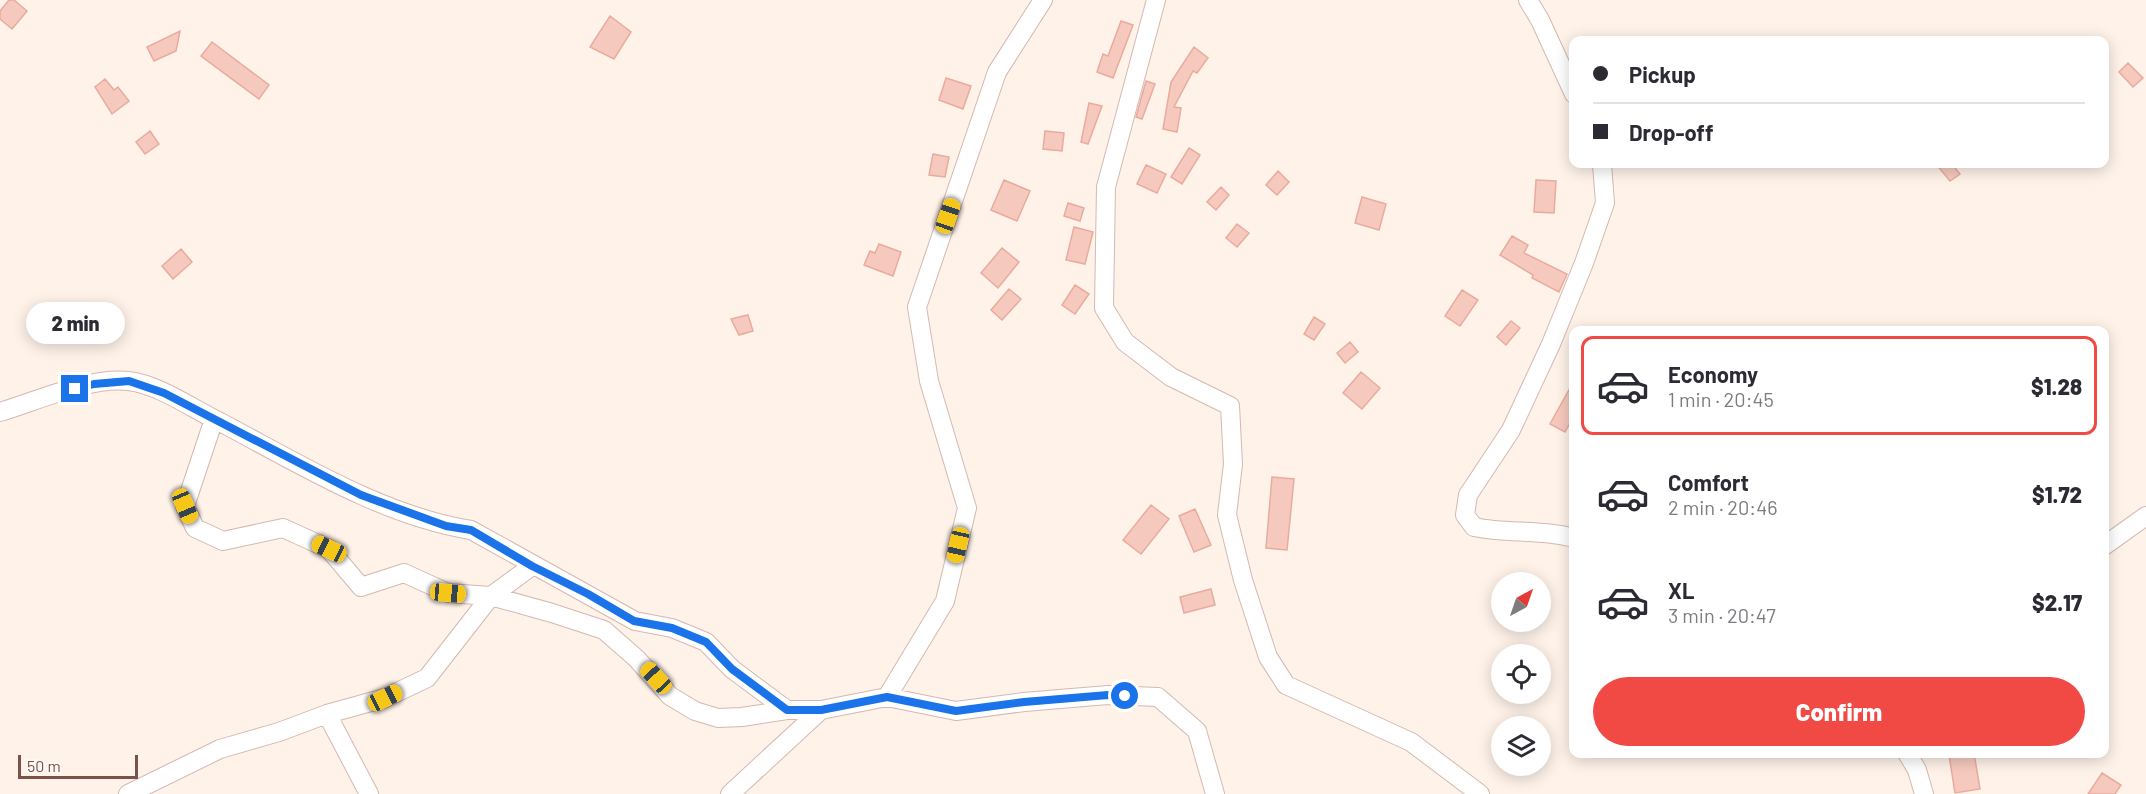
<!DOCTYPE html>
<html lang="en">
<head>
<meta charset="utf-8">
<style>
	:root { --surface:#fff; --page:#f7f7f7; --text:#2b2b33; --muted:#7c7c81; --line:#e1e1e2; --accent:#f14a45 }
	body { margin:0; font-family:Barlow,sans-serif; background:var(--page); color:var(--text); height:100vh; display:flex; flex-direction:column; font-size:22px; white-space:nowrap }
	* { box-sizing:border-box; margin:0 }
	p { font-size:20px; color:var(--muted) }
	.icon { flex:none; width:33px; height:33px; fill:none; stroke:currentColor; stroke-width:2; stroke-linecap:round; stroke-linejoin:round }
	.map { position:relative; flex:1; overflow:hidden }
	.panel { position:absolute; left:1569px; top:326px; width:540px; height:432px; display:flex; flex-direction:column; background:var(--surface); border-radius:12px; box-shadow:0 3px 15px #0003 }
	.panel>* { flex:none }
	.top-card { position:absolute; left:1569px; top:36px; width:540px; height:132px; border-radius:12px; box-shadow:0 3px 15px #0003; display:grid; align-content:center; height:132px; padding:0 24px; background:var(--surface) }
	.needle { width:39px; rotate:40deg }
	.buttons { position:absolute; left:1491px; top:572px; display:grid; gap:12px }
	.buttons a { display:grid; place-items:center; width:60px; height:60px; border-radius:50%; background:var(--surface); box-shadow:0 3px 15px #0003; font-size:30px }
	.scale { position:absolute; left:18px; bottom:15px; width:120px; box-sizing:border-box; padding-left:6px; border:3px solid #7c5149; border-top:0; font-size:16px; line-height:21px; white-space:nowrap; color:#7c5149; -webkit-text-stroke:4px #fff7f1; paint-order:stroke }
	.end { position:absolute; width:27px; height:27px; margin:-14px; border:8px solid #1a73e8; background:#fff; box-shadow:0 0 0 3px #fff }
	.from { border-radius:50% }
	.bubble { position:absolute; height:42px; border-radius:21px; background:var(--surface); box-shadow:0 3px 15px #0003; font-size:20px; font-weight:800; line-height:42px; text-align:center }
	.car { position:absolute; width:18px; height:36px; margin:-18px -9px; border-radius:8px; box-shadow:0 0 4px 2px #0007; background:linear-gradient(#f5c518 24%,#345 0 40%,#f5c518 0 76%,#345 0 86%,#f5c518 0) }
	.top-card b { display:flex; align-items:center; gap:21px; height:57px; font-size:22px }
	.top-card b+b { border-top:2px solid var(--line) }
	.top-card i { width:15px; height:15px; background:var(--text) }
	ul { padding:10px 0 0; list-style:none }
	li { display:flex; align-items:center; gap:18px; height:99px; margin:0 12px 9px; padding:0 12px; border:3px solid transparent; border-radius:12px }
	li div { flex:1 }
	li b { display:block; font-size:22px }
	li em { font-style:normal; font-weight:800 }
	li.current { border-color:var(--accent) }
	li>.icon { width:54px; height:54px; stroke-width:1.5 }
	.action { display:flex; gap:12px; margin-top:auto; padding:12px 24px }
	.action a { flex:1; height:69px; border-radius:36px; background:var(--accent); color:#fff; font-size:24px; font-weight:800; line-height:69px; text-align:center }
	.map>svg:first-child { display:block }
	.building { fill:#f6c9be; stroke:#eaab9d; stroke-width:1.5 }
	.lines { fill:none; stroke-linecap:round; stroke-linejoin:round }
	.street-casing { stroke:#d5b8b0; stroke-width:20 }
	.street { stroke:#fff; stroke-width:18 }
	.route { stroke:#1a73e8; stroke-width:8 }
</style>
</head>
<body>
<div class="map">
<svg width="2146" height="794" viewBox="0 0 2146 794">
	<rect width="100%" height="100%" fill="#fef2e9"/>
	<path class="building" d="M9,0H14L27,11L12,29L0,19V11Z
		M610,16L631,32L614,59L590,47Z
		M1121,21L1133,25L1113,78L1097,72L1103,54L1108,56Z
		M180,31L176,51L154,61L147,47Z
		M212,42L269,85L259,99L201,56Z
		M1194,47L1208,58L1197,73L1193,71L1174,107L1181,108L1177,132L1163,129L1171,82Z
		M2128,63L2143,78L2133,87L2119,72Z
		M946,78L971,86L963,109L939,100Z
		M105,79L114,90L118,87L129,101L112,114L95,87Z
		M1146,81L1155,84L1142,119L1136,117Z
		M1089,103L1102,106L1088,144L1081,142Z
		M150,131L159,144L145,154L136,142Z
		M1045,131L1064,133L1062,151L1043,149Z
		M1189,148L1200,155L1182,184L1171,177Z
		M933,154L949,157L945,177L929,175Z
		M1936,164H1952L1960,174L1950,181Z
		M1146,165L1166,174L1157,193L1137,184Z
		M1278,171L1289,182L1277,195L1266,185Z
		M1004,180L1030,191L1017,221L991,210Z
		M1536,180L1556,181L1554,213L1534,212Z
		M1221,187L1229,195L1216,210L1207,202Z
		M1362,197L1386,204L1379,230L1355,223Z
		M1068,203L1084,208L1080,221L1064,216Z
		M1237,224L1249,233L1237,247L1226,238Z
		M1074,227L1093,232L1085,264L1066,260Z
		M1512,236L1528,245L1524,253L1567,274L1559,292L1532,278L1533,275L1500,255Z
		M879,244L901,252L893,276L864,265L870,251L875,253Z
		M1002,248L1019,262L998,288L981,273Z
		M181,249L192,262L173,279L162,266Z
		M1075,285L1089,294L1075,314L1062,305Z
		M1009,289L1021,299L1002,320L991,310Z
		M1462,290L1478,300L1460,326L1445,316Z
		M748,315L753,331L739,335L731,319Z
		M1314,317L1325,324L1314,340L1304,334Z
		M1511,321L1520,328L1506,345L1497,337Z
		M1350,342L1358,352L1345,363L1337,353Z
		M1361,372L1380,388L1362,409L1343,393Z
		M1574,381V416L1565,432L1550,424Z
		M1272,477L1294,479L1287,550L1266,548Z
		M1151,505L1169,519L1141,554L1123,540Z
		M1195,509L1211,545L1194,552L1179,516Z
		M1211,589L1215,605L1184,613L1180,597Z
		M1961,753H1974L1980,789L1955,793L1949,755Z
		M2102,773L2121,785L2115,794H2088Z"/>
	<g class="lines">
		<g class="street-casing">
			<path id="street" d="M1156,0L1106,187L1104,308L1125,342L1171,377L1230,406L1233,464L1227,515L1243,580L1268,657L1286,685L1411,742L1480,794
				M1528,0L1540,20L1574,94
				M0,412C37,401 89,377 128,381C158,384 193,409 220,422C298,463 383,516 471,530L635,621L672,628L706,642L732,669L787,710
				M214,419L185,506L195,528L223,541L283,528L329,549L361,587L404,573L448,593L491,596L552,613L604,630L637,659L670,696L695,711L718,718L742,717L787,710H821L887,697L945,601L967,508L929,381L917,307L997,72L1043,0
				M1574,538C1541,529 1507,534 1474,527L1465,515L1468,495L1511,430L1551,344L1584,263L1605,203L1602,164
				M2104,546L2146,516
				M887,697L956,711L1024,702L1108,695L1158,697L1197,731L1215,794
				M327,714L369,794
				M1907,753L1917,770L1924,794
				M128,794L220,749L279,732L327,714L385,698L427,678L491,596L532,566
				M730,794L821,710"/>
		</g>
		<use href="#street" class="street"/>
	</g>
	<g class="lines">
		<path class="route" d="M75,389L94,384L129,381L164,393L361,495L446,526L471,530L532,566L588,594L634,621L672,628L706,642L732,669L787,710H821L887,697L956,711L1024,702L1108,695L1125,696"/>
	</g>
</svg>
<div class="buttons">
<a><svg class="needle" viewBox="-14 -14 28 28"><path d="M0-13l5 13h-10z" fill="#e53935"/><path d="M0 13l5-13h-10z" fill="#7c7c81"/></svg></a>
<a><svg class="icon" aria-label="locate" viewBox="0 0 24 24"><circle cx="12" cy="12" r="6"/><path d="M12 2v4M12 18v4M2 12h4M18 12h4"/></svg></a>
<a><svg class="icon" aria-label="layers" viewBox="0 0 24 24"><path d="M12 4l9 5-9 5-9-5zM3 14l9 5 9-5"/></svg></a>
</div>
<div class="scale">50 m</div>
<i class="end from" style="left:1125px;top:696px"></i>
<i class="end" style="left:75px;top:389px"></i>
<div class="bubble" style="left:26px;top:302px;width:99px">2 min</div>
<i class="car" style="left:948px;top:216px;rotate:19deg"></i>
<i class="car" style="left:185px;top:506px;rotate:157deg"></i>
<i class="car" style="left:958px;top:545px;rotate:193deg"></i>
<i class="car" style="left:329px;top:549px;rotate:295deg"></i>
<i class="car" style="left:448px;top:593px;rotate:95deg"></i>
<i class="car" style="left:656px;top:678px;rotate:317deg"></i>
<i class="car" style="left:385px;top:698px;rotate:64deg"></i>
<div class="top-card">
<b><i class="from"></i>Pickup</b>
<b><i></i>Drop-off</b>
</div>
<section class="panel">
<ul>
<li class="current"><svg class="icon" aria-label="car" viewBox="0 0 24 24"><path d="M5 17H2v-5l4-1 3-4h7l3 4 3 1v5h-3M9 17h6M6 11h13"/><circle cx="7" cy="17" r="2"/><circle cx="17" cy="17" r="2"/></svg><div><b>Economy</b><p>1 min · 20:45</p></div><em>$1.28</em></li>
<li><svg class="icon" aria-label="car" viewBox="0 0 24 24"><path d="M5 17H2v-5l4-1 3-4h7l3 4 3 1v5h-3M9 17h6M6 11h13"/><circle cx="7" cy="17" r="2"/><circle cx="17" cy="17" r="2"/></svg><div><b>Comfort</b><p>2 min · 20:46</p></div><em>$1.72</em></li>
<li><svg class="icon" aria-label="car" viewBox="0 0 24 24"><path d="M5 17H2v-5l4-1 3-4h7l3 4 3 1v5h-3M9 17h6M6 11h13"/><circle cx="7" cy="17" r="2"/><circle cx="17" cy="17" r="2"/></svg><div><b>XL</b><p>3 min · 20:47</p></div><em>$2.17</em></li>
</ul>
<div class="action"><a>Confirm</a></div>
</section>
</div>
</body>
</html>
